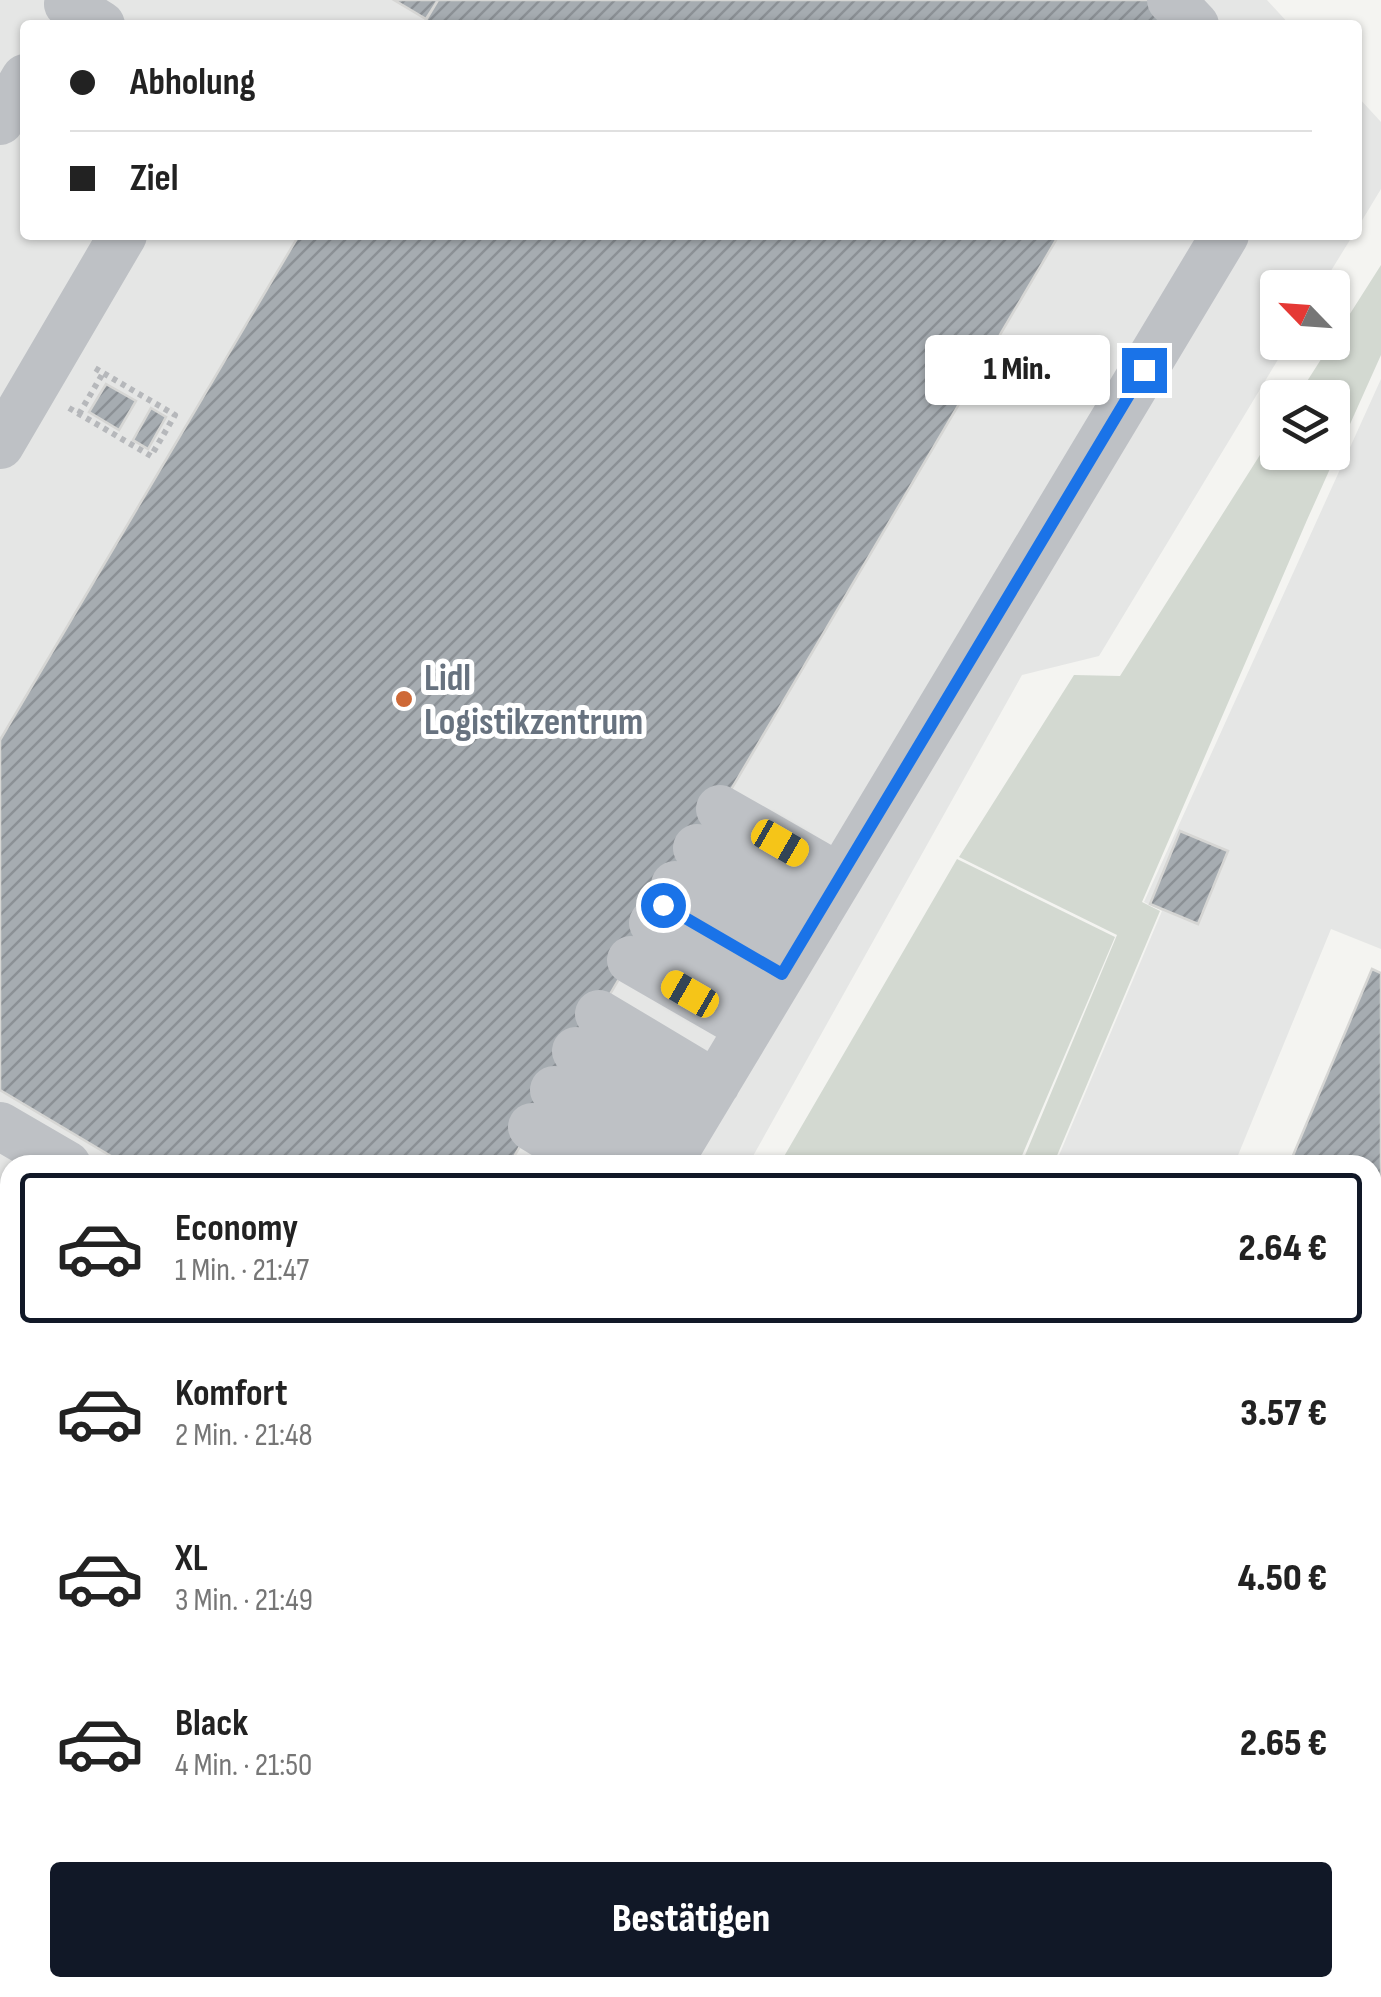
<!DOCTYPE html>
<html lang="de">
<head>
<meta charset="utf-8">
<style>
	:root { --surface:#fff; --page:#f2f2f2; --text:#222; --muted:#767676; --line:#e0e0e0; --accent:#111827 }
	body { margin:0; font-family:"Sofia Sans Condensed",sans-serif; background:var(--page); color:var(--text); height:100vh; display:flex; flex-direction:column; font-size:38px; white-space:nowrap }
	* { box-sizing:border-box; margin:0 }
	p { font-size:32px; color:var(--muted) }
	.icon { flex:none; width:55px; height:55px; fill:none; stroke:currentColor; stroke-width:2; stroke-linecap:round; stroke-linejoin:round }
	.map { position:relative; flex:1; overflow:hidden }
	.side { position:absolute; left:0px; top:1155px; width:1382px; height:842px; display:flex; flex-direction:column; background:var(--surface); border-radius:30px 30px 0 0; box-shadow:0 2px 8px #0004 }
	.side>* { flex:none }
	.banner { position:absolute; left:20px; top:20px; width:1342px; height:220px; border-radius:10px; box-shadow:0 2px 8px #0004; display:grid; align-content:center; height:220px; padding:0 50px; background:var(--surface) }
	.needle { width:65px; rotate:295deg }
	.tools { position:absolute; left:1260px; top:270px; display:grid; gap:20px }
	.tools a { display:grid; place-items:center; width:90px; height:90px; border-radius:10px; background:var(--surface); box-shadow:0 2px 8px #0004; font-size:50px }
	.end { position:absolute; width:45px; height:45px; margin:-22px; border:12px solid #1a73e8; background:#fff; box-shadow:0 0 0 5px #fff }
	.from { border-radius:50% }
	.bubble { position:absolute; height:70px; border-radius:10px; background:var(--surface); box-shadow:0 2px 8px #0004; font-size:32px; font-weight:800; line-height:70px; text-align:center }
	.car { position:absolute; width:30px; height:60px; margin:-30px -15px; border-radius:12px; box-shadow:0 0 8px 2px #0007; background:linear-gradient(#f5c518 24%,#345 0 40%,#f5c518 0 76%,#345 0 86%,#f5c518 0) }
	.banner b { display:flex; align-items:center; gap:35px; height:95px; font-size:38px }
	.banner b+b { border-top:2px solid var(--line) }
	.banner i { width:25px; height:25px; background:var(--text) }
	ul { padding:18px 0 0; list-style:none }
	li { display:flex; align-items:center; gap:30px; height:150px; margin:0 20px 15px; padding:0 30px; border:5px solid transparent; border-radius:10px }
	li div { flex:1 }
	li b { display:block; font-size:38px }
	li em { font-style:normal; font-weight:800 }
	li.active { border-color:var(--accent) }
	li>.icon { width:90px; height:90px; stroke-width:1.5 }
	.primary-button { display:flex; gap:20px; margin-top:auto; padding:20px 50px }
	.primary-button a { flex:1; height:115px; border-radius:10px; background:var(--accent); color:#fff; font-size:40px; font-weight:800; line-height:115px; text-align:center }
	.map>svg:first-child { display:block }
	.built { fill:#e5e6e5 }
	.green { fill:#d3d9d1 }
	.water { fill:url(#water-waves) }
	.building { fill:url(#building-hatch); stroke:#d6d6d4; stroke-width:2.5 }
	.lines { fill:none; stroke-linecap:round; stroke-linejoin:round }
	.path { stroke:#b6b8bb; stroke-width:6; stroke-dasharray:5 5; stroke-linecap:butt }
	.minor { stroke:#bec1c5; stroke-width:48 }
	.route { stroke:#1a73e8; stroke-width:12 }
	.poi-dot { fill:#ce6937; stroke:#fff; stroke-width:4 }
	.labels { text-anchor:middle; stroke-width:10; stroke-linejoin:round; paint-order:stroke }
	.poi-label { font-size:38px; font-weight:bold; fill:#67727f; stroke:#fff; text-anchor:start }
</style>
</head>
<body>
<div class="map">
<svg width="1381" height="1997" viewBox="0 0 1381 1997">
	<defs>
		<pattern id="water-waves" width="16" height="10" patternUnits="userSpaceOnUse" patternTransform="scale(2.5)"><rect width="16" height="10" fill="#b9c1c7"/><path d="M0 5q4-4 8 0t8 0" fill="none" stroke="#9aa1a7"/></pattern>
		<pattern id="building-hatch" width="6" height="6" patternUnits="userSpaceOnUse" patternTransform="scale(2.5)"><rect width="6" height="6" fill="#a6acb1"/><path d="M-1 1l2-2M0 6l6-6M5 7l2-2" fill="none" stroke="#8b9095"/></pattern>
	</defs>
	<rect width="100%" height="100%" fill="#f4f4f1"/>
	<path class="built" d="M0,0H1267L1290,25H25V235H1353L1321,287L1278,288V342L1288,343L1099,656L1022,675L748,1165H10V1216L0,1210Z
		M1358,97L1381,122V189L1358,227Z
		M1381,379V949L1331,929L1234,1165H1055L1162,911L1144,902Z
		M0,1383H10V1988H1025V1997H0Z
		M1381,1888V1997H1312L1320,1988H1372L1373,1909Z"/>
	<path class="green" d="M1381,265V355L1307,520L1142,902L1160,911L1053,1165H1021L1117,935L959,857L1074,675L1120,676L1277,428L1278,452H1332V398L1297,397Z
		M957,859L1115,937L1018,1165H779Z
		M1381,1389V1661L1373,1668L1372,1410Z"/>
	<path class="water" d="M1171,1988H1317L1309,1997H1162Z"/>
	<path class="building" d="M394,0H438L426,19Z
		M438,0H1150L1183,25H423Z
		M299,235H1059L509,1165H126L0,1090V740Z
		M106,384L136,401L119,430L89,412Z
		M151,408L166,417L148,449L133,440Z
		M1180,831L1228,851L1198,924L1150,904Z
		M1372,969L1381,973V1298L1378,1306L1372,1303V1165H1289Z
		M399,1988H522L533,1994L532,1997H415Z
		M522,1988H668L662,1997H538Z
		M668,1988H826L820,1997H662Z"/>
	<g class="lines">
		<path class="path" d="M69,408L151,456L175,415L93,367
			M79,414L103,373"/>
		<path class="minor" d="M1171,0L1195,25
			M68,4L101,25
			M0,121L25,78
			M0,445L123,235
			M720,809L839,877
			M697,848L816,917
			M675,885L793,955
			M653,923L770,993
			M631,960L749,1028
			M599,1014L716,1084
			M576,1051L694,1119
			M554,1090L670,1159
			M0,1126L67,1165
			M532,1127L594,1165
			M667,1165L1225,235
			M0,1325H10
			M0,1443L10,1444
			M0,1559L10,1543
			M1372,1736L1381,1730
			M1094,1997L1102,1988"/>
	</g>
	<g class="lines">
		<path class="route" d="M663,905L782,974L1144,370"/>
	</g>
	<circle class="poi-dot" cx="404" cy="699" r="10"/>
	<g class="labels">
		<g class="poi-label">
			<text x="424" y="690">Lidl<tspan x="424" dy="44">Logistikzentrum</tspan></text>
		</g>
	</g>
</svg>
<div class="tools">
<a><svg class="needle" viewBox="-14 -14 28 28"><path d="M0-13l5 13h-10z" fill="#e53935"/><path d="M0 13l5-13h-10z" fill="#767676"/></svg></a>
<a><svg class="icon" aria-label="layers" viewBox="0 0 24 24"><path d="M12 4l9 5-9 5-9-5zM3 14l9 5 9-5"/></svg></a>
</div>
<i class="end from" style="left:663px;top:905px"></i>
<i class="end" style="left:1144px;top:370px"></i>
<div class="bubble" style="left:925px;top:335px;width:185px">1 Min.</div>
<i class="car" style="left:780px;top:843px;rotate:120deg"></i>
<i class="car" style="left:690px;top:994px;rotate:300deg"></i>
<div class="banner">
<b><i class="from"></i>Abholung</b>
<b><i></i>Ziel</b>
</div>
<section class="side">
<ul>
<li class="active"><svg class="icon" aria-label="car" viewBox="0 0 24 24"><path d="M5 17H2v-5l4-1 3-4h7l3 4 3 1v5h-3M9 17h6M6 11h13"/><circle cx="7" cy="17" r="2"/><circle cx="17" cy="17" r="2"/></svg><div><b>Economy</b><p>1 Min. · 21:47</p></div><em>2.64 €</em></li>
<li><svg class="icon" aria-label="car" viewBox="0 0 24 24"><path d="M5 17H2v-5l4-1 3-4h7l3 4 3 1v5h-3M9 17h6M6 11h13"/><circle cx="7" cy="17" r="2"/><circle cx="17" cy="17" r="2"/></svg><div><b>Komfort</b><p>2 Min. · 21:48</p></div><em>3.57 €</em></li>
<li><svg class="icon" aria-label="car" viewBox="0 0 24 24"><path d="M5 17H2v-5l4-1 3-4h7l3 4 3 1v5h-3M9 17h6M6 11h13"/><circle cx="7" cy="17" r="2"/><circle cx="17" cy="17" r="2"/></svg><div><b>XL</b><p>3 Min. · 21:49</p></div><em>4.50 €</em></li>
<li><svg class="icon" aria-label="car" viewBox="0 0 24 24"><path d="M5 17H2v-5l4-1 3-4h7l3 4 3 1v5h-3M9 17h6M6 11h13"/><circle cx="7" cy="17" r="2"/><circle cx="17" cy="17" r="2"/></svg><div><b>Black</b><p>4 Min. · 21:50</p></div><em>2.65 €</em></li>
</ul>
<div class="primary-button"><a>Bestätigen</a></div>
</section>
</div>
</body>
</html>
